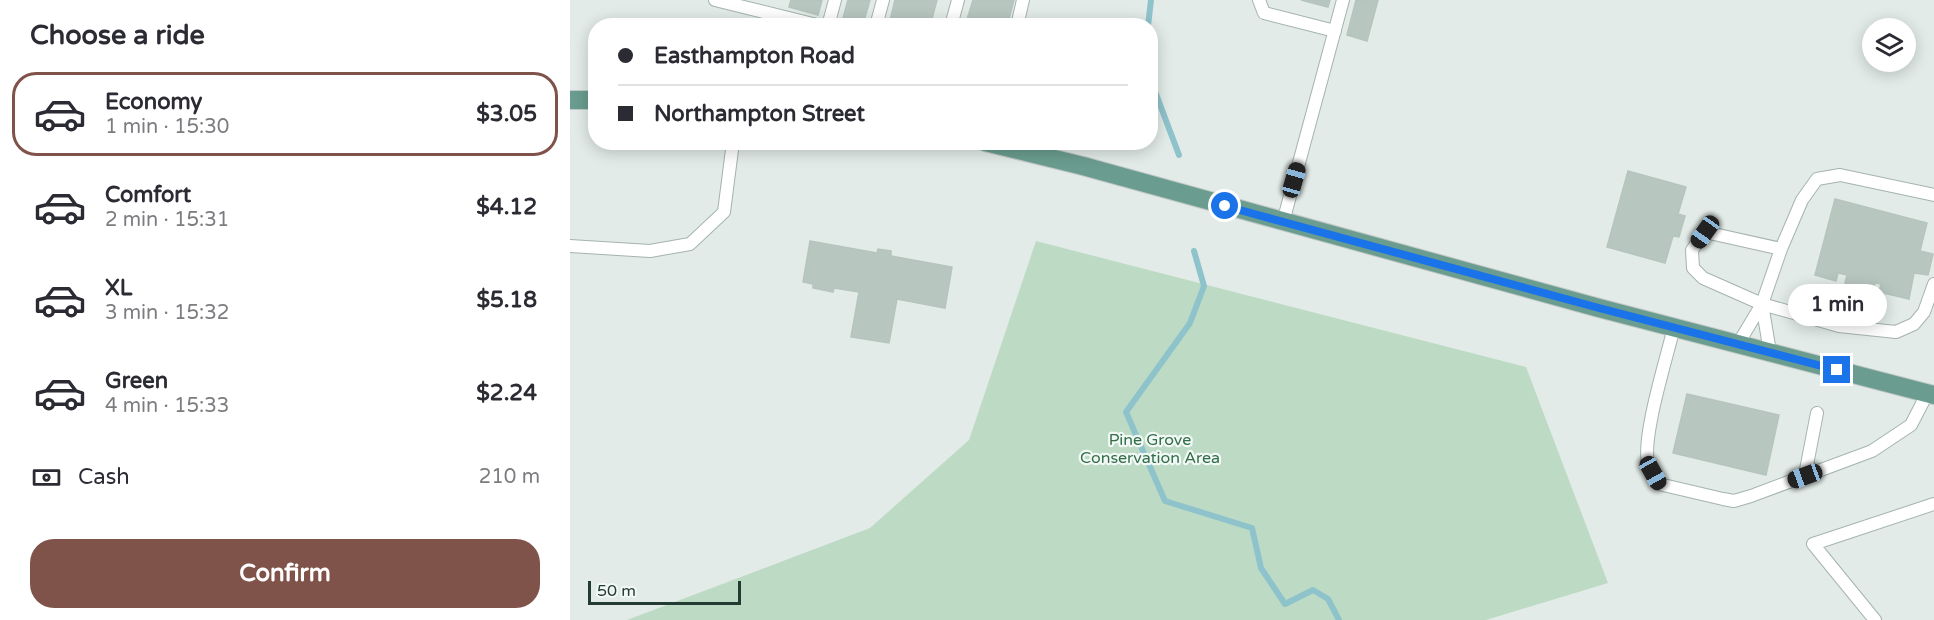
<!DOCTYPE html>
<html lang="en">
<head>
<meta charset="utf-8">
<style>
	:root { --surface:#fff; --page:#f2f2f3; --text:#2b2b33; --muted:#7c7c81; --line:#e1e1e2; --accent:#80534a }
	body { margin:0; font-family:"Varela Round",sans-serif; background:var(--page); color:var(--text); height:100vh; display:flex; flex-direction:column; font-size:22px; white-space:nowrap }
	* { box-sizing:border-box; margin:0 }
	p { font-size:20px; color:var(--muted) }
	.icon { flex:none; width:33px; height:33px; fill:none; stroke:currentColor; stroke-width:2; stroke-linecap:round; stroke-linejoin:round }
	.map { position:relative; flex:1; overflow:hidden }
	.drawer { display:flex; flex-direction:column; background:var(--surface); width:570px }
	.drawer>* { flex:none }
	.banner { position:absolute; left:18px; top:18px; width:570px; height:132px; border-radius:24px; box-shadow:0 3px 15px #0003; display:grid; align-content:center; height:132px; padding:0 30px; background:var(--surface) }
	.buttons { position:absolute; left:1292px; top:18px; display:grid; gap:12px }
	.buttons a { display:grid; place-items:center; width:54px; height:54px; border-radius:50%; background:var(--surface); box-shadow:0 3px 15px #0003; font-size:30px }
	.scale { position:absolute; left:18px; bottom:15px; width:153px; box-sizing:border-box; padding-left:6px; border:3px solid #243b34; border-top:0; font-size:16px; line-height:21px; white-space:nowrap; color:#243b34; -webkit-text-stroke:4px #f2f8f5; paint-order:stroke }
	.end { position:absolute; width:27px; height:27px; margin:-14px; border:8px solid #1a73e8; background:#fff; box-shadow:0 0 0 3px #fff }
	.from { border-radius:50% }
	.bubble { position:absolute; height:42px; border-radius:21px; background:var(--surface); box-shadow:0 3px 15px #0003; font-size:20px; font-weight:800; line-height:42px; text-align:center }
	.car { position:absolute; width:18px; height:36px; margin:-18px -9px; border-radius:8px; box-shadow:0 0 4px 2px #0007; background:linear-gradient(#222 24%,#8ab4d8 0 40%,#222 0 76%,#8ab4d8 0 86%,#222 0) }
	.banner b { display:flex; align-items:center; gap:21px; height:57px; font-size:22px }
	.banner b+b { border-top:2px solid var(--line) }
	.banner i { width:15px; height:15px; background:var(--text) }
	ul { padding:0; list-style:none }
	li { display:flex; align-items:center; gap:18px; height:84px; margin:0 12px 9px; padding:0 18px; border:3px solid transparent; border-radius:24px }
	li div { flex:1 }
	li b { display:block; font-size:22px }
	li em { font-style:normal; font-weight:800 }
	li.on { border-color:var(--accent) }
	li>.icon { width:54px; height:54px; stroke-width:1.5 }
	h2 { padding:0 30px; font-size:27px; line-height:72px }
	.pay { display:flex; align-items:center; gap:15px; height:66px; padding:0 30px; font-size:22px }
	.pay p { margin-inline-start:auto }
	.primary-button { display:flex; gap:12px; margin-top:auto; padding:12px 30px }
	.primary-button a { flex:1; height:69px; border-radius:24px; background:var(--accent); color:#fff; font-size:24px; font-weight:800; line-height:69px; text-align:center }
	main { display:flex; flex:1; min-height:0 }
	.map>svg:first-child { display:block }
	.green { fill:#bddbc4 }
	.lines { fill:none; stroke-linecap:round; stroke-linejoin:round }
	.stream { stroke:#8fc3cc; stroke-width:6 }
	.building { fill:#b8c6c0; stroke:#b5c4be; stroke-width:1.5 }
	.lane-casing { stroke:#a5b3ae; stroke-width:14 }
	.primary-casing { stroke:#c2c8c6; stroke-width:20 }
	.lane { stroke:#fff; stroke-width:12 }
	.primary { stroke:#6a9d8f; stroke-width:18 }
	.route { stroke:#1a73e8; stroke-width:8 }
	.labels { text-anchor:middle; stroke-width:4.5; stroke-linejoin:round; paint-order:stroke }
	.park-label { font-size:16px; fill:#316e48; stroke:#f2f8f5 }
</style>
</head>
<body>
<main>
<section class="drawer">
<h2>Choose a ride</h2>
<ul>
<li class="on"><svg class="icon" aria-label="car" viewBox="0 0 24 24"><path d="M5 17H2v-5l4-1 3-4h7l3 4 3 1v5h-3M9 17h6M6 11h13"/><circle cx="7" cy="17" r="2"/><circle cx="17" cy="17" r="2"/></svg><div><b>Economy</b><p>1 min · 15:30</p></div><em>$3.05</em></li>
<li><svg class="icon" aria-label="car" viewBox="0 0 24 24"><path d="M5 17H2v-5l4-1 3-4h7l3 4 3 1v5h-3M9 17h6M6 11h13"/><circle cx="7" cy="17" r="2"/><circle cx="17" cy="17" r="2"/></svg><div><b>Comfort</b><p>2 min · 15:31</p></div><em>$4.12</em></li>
<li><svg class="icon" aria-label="car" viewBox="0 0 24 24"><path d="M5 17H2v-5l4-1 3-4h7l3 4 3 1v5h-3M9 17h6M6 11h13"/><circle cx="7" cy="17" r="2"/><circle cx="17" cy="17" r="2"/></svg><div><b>XL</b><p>3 min · 15:32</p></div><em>$5.18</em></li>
<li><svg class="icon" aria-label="car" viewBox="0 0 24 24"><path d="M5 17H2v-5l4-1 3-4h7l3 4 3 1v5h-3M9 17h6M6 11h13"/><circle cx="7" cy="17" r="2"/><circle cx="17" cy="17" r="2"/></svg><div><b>Green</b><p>4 min · 15:33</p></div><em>$2.24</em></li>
</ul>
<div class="pay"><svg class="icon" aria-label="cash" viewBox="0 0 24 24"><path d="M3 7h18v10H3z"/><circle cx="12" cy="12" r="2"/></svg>Cash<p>210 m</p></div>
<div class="primary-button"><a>Confirm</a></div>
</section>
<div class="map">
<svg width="1364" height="620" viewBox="0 0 1364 620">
	<rect width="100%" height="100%" fill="#e2ebe7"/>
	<path class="green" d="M466,241L956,367L1038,583L916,620H57L300,528L399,440Z"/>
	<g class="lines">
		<path class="stream" d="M578,26L581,0
			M580,78L609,155
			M624,251L634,286L620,323L556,412L595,501L682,528L691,568L715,604L743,590L758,599L769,620"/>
	</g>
	<path class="building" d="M221,0H252L248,15L219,7Z
		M278,0H300L293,24L273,18Z
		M325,0H367L360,26L319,25Z
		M403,0H444L437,26H395Z
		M731,0H760L758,7Z
		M786,0H808L797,41L777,35Z
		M1058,171L1116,187L1108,214L1115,216L1109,237L1103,236L1095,263L1037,247Z
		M1265,199L1357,223L1350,251L1363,254L1358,275L1344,273L1339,299L1309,292L1311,284L1305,283L1301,297L1279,291L1280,284L1275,283L1277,275L1268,273L1266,281L1245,275Z
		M240,241L307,253L308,249L321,251V256L382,267L375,308L327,299L319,343L281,337L289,292L264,288L263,292L243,288V284L233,282Z
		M1117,394L1209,415L1196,475L1103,453Z"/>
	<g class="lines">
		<g class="lane-casing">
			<path id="lane" d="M145,0L251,26
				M689,0L694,13L765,31
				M258,26L265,0
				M306,26L313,0
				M381,26L388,0
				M447,26L453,0
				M713,222L773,0
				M0,246L80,251L120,244L154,212L163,142
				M1211,249L1135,232L1122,250L1123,268L1133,278L1192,304L1269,326L1326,332L1344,324L1354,312L1364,284
				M1192,304L1200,352
				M1104,327C1097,357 1072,436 1078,462C1080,470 1085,477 1089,484L1153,499L1164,501L1181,496L1302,451L1341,425L1357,394
				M1168,344L1192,304L1211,249L1232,200L1247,179L1270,175L1364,195
				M1235,475L1247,413
				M1305,620L1243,544L1364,504"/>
		</g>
		<g class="primary-casing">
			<path id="primary" d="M0,100H26
				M415,142L513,166L1029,308L1364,395"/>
		</g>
		<use href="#lane" class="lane"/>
		<use href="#primary" class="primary"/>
	</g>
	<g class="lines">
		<path class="route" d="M655,206L1029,308L1267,370"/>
	</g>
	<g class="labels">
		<g class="park-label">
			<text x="580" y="445">Pine Grove<tspan x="580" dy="18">Conservation Area</tspan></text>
		</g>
	</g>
</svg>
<div class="buttons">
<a><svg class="icon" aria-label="layers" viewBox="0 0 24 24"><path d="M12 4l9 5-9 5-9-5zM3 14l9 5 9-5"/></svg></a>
</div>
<div class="scale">50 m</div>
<i class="end from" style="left:655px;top:206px"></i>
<i class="end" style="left:1267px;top:370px"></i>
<div class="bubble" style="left:1218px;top:284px;width:99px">1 min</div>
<i class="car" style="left:724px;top:180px;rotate:16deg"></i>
<i class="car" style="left:1135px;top:232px;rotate:215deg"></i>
<i class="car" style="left:1083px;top:473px;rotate:151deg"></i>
<i class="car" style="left:1235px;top:476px;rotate:250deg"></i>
<div class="banner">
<b><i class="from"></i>Easthampton Road</b>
<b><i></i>Northampton Street</b>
</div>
</div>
</main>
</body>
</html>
